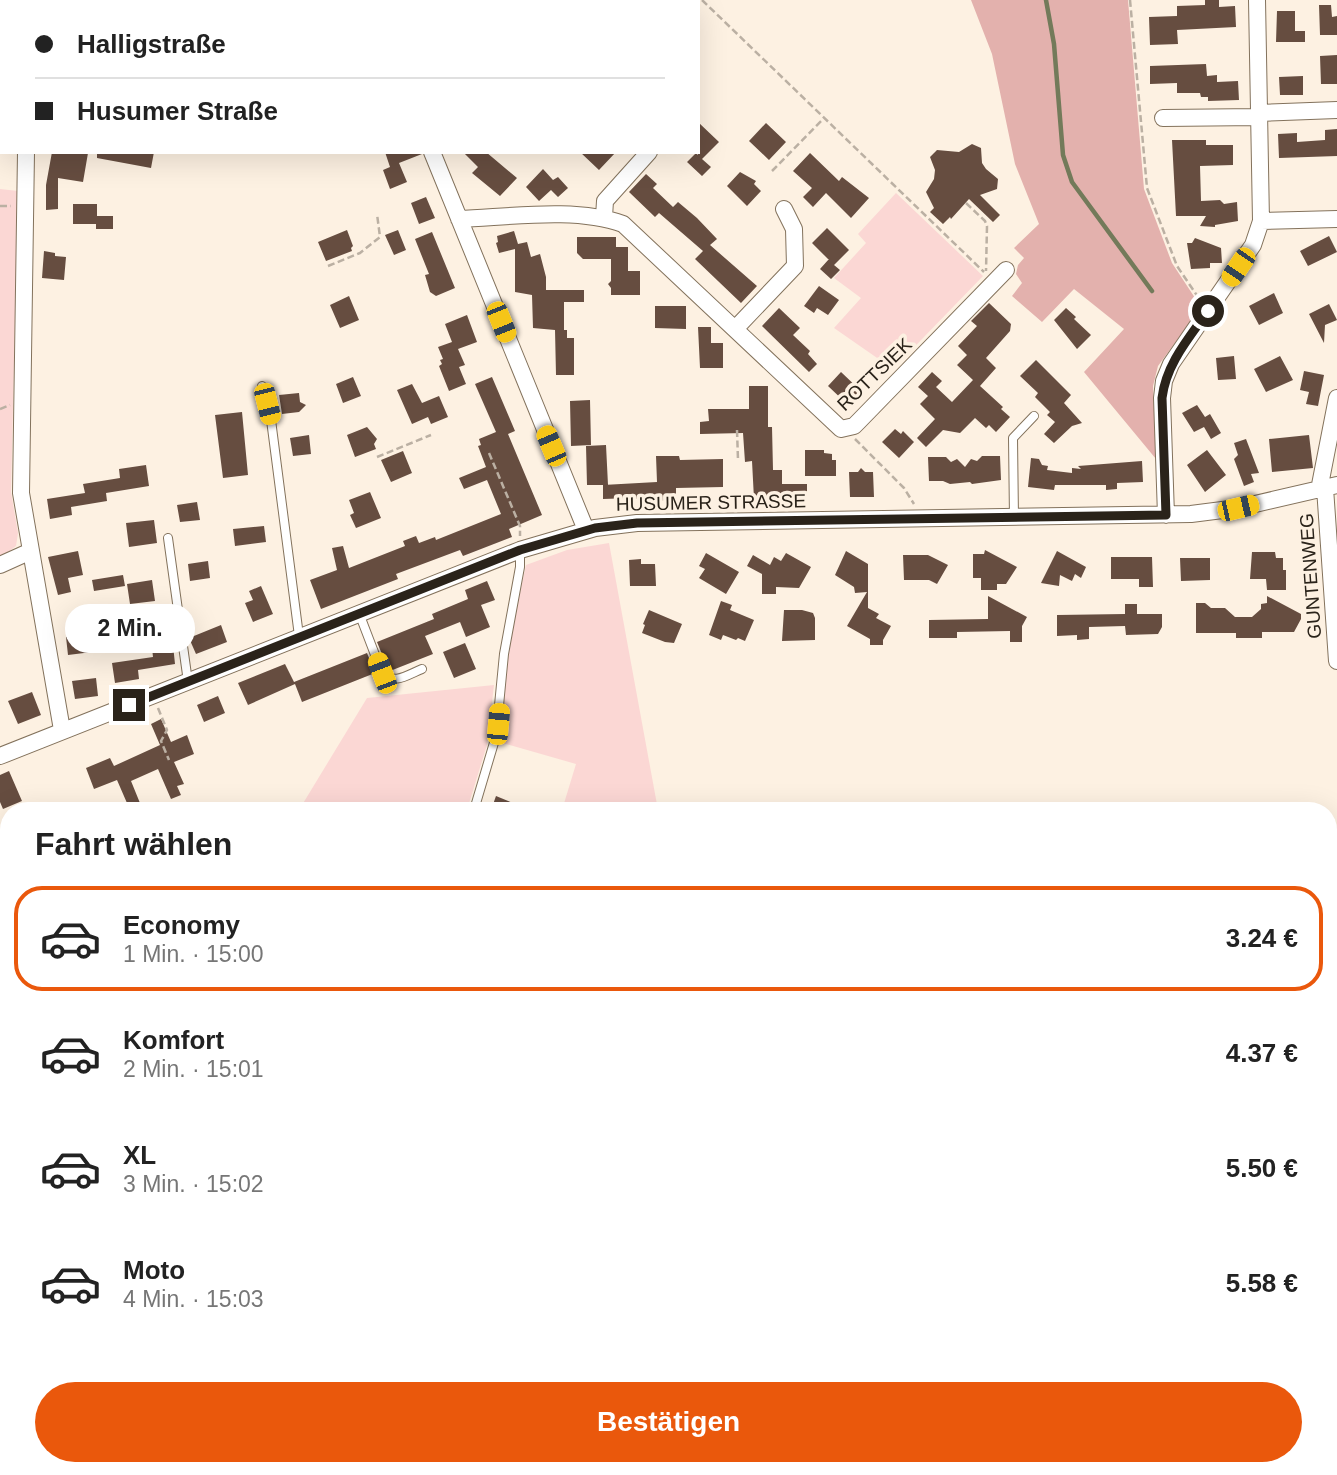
<!DOCTYPE html>
<html lang="de">
<head>
<meta charset="utf-8">
<style>
	:root { --surface:#fff; --page:#f6f6f6; --text:#222; --muted:#767676; --line:#e0e0e0; --accent:#ea580c }
	body { margin:0; font-family:Arial,sans-serif; background:var(--page); color:var(--text); height:100vh; display:flex; flex-direction:column; font-size:26px; white-space:nowrap }
	* { box-sizing:border-box; margin:0 }
	p { font-size:23px; color:var(--muted) }
	.icon { flex:none; width:38px; height:38px; fill:none; stroke:currentColor; stroke-width:2; stroke-linecap:round; stroke-linejoin:round }
	.map { position:relative; flex:1; overflow:hidden }
	.sheet { position:absolute; left:0px; top:802px; width:1337px; height:674px; display:flex; flex-direction:column; background:var(--surface); border-radius:28px 28px 0 0; box-shadow:0 7px 28px #0002 }
	.sheet>* { flex:none }
	.banner { position:absolute; left:0px; top:0px; width:700px; height:154px; box-shadow:0 7px 28px #0002; display:grid; align-content:center; height:154px; padding:0 35px; background:var(--surface) }
	.end { position:absolute; width:32px; height:32px; margin:-16px; border:9px solid #2a231a; background:#fff; box-shadow:0 0 0 4px #fff }
	.from { border-radius:50% }
	.bubble { position:absolute; height:49px; border-radius:24px; background:var(--surface); box-shadow:0 7px 28px #0002; font-size:23px; font-weight:700; line-height:49px; text-align:center }
	.car { position:absolute; width:21px; height:42px; margin:-21px -10px; border-radius:9px; box-shadow:0 0 5px 2px #0007; background:linear-gradient(#f5c518 24%,#345 0 40%,#f5c518 0 76%,#345 0 86%,#f5c518 0) }
	.banner b { display:flex; align-items:center; gap:24px; height:66px; font-size:26px }
	.banner b+b { border-top:2px solid var(--line) }
	.banner i { width:18px; height:18px; background:var(--text) }
	ul { padding:0; list-style:none }
	li { display:flex; align-items:center; gap:21px; height:105px; margin:0 14px 10px; padding:0 21px; border:4px solid transparent; border-radius:28px }
	li div { flex:1 }
	li b { display:block; font-size:26px }
	li em { font-style:normal; font-weight:700 }
	li.on { border-color:var(--accent) }
	li>.icon { width:63px; height:63px; stroke-width:1.5 }
	h2 { padding:0 35px; font-size:32px; line-height:84px }
	.button { display:flex; gap:14px; margin-top:auto; padding:14px 35px }
	.button a { flex:1; height:80px; border-radius:42px; background:var(--accent); color:#fff; font-size:28px; font-weight:700; line-height:80px; text-align:center }
	.map>svg:first-child { display:block }
	.green { fill:#fbd7d4 }
	.forest { fill:#e3b1ad }
	.lines { fill:none; stroke-linecap:round; stroke-linejoin:round }
	.stream { stroke:#737a5a; stroke-width:4.5 }
	.building { fill:#664d40 }
	.lane-casing { stroke:#83725c; stroke-width:10 }
	.street-casing { stroke:#83725c; stroke-width:18 }
	.path { stroke:#bbb0a3; stroke-width:2.5; stroke-dasharray:7 3.5; stroke-linecap:butt }
	.lane { stroke:#fff; stroke-width:8 }
	.street { stroke:#fff; stroke-width:16 }
	.route { stroke:#2a231a; stroke-width:9 }
	.labels { text-anchor:middle; stroke-width:7; stroke-linejoin:round; paint-order:stroke }
	.street-label { font-size:19px; fill:#2a231a; stroke:#fdf1e2 }
</style>
</head>
<body>
<div class="map">
<svg width="1337" height="1475" viewBox="0 0 1337 1475">
	<rect width="100%" height="100%" fill="#fdf1e2"/>
	<path class="green" d="M0,189L18,191L11,492L18,533L16,546L0,558Z
		M896,193L983,276L893,369L834,328L861,298L834,278L866,243L858,234Z
		M609,543L658,810H562L576,764L499,742L510,638L526,565L567,550Z
		M494,685L487,745L467,810H299L367,698Z
		M1330,1056L1337,1116V1217L1328,1220Z
		M682,1466H1041V1467L1039,1475H669Z"/>
	<path class="forest" d="M971,0H1128L1144,189L1172,263L1199,304V310L1158,366L1153,386L1156,459L1084,372L1124,329L1074,289L1042,322L1012,296L1022,283L1016,274L1018,265L1024,258L1014,248L1039,224L1015,164L992,54Z
		M9,1061V1235L4,1294L0,1296V1068Z"/>
	<g class="lines">
		<path class="stream" d="M1046,0L1054,44L1063,155L1072,182L1152,291
			M0,1066L9,1059
			M890,1466L892,1475"/>
	</g>
	<path class="building" d="M1205,0H1219V7L1235,6L1236,27L1177,30L1178,44L1150,45L1149,17L1177,16V6L1205,5Z
		M1319,5H1331L1332,17L1337,16V35H1320Z
		M1277,11H1295V31H1305V42H1276Z
		M1337,55V84H1321L1320,56Z
		M1206,64L1207,76L1217,75V82L1238,81L1239,100L1208,101V97H1201L1200,93H1177V83L1150,84V66Z
		M1303,76V95H1280L1279,77Z
		M698,122L719,142L702,159L711,167L702,176L687,162L696,153L698,155Z
		M766,123L786,142L769,160L749,141Z
		M1337,129V156L1279,158L1278,134L1297,133V142L1325,140V130Z
		M1172,140H1206V145H1233V165L1200,166L1201,201L1220,200L1224,204L1237,202L1238,221L1215,225V227L1200,226L1206,216H1176Z
		M972,144L981,148L982,163L986,169L998,179L997,189L980,195L1000,215L993,222L969,199L951,219L950,217L943,224L930,212L934,208L926,192L934,179L935,170L930,157L937,150L959,152Z
		M52,152L88,153L83,182L58,178V209L46,210V185Z
		M97,152H154L151,168L97,158Z
		M385,152H422V154L399,163L407,182L390,189L383,170L390,167Z
		M463,152H486L517,178L500,196L472,173L478,167Z
		M580,152H616L599,170Z
		M810,153L839,181L842,177L869,198L851,218L826,193L813,207L803,197L812,188L793,171Z
		M543,169L553,180L558,177L568,188L558,197L551,190L539,201L526,187Z
		M740,172L756,181L754,184L761,191L747,206L727,186Z
		M646,174L657,184L653,188L673,207L678,202L697,218L717,239L710,245L757,286L741,303L695,259L703,251L659,213L655,217L629,192Z
		M426,197L435,218L419,224L411,203Z
		M73,204H97V216H113V229H96V224H73Z
		M827,228L849,250L834,265L840,270L831,279L820,269L829,259L831,262L812,243Z
		M347,230L353,246L351,248L352,251L326,261L318,242Z
		M398,230L406,250L394,255L385,235Z
		M514,231L518,244L527,242L531,257L540,254L546,277V290H584V302H564V330H560H567V338H574V375H556L555,330L533,328L532,295L515,292V249L499,253L496,243L498,242L497,236Z
		M432,232L455,288L436,296L430,292L425,275L429,274L415,239Z
		M1329,236L1337,252L1308,266L1300,251Z
		M577,237H616V247H628V271H640V295H611V288L608,284L611,281V259H583L577,253Z
		M1195,238L1221,248L1222,263H1210V268L1191,269L1187,243H1192Z
		M44,251L55,253V256L66,257L64,280L42,278Z
		M819,286L839,300L828,315L817,308L814,313L804,306Z
		M1274,293L1283,313L1259,325L1249,306Z
		M349,296L359,320L340,328L330,305Z
		M989,303L1011,324L1010,331L986,358L996,368L980,386L1003,407L1001,409L1010,417L996,432L989,425L986,428L975,418L960,433L943,430L926,447L917,438L935,419L920,404L928,396L918,387L932,372L942,381L936,387L952,402L973,380L957,365L967,355L958,346L977,326L971,321Z
		M1329,304L1337,320L1325,325L1324,343L1309,314Z
		M655,306H686V329L655,328Z
		M779,308L800,328L793,335L810,351L808,354L817,364L809,372L762,326Z
		M1066,308L1076,317L1074,319L1091,335L1077,349L1054,320Z
		M467,315L477,342L458,349L465,365L459,367L466,384L449,391L439,366L442,364L440,360L443,359L438,347L452,342L445,324Z
		M698,327H711V343H723V368H700Z
		M1234,356L1236,379L1218,380L1216,358Z
		M1280,356L1293,380L1266,392L1254,369Z
		M1036,360L1071,395L1064,403L1082,423L1072,426L1054,443L1044,434L1055,422L1047,415L1050,412L1035,397L1038,393L1020,376Z
		M1304,371L1324,375L1318,406L1306,404L1309,392L1300,390Z
		M841,372L861,391L847,404L828,386Z
		M353,377L361,396L343,403L336,384Z
		M492,377L515,431L508,434L542,515L509,529L512,537L463,556L460,550L396,574L398,579L321,609L310,580L337,570L332,548L343,546L349,568L405,546L403,541L416,536L419,543L435,537L436,540L501,514L487,480L464,489L459,478L486,467L478,446L481,445L479,439L496,432L475,384Z
		M412,384L422,403L439,396L448,417L431,424L428,417L412,424L397,390Z
		M749,386H768V427H772L773,470H782V484H807V498L754,499L752,461L745,462L743,433L700,434V422L709,421L708,409H749Z
		M299,393L300,402L306,405L299,412L282,414L279,395Z
		M590,400L591,445L571,446L570,401Z
		M1197,405L1205,417L1210,414L1221,433L1211,439L1204,427L1194,432L1182,413Z
		M242,412L248,475L223,478L215,415Z
		M367,427L377,439L374,444L376,449L355,457L347,435Z
		M895,429L901,434L903,431L914,442L899,458L882,442Z
		M309,435L311,454L293,456L290,438Z
		M1309,435L1313,468L1272,472L1269,439Z
		M1246,439L1259,473L1251,474L1254,482L1244,486L1234,459L1238,455L1234,443Z
		M606,445L608,485H587L586,446Z
		M805,450H824V453L832,454V460H836V476H805Z
		M1207,450L1226,475L1205,492L1187,465Z
		M403,451L412,473L391,482L381,460Z
		M656,456H679L680,460L723,459V487L676,488V500L639,502V499L632,498L603,499V485L657,482Z
		M982,456H1000L1001,480L972,484L970,482L950,484L943,481H929L928,457H946L951,462L957,459L965,467L971,459L977,461Z
		M1031,458L1039,459L1042,465L1048,466L1047,470L1072,473V468L1081,469L1078,466L1142,461L1143,482L1117,483V489L1106,490V485H1055L1054,490L1028,487Z
		M146,465L149,486L106,493L107,501L71,507L72,515L50,519L47,499L85,493L83,484L120,478L119,469Z
		M861,468L865,472H873L874,497H850L849,472H858Z
		M370,492L381,518L356,528L350,515L354,513L349,500Z
		M197,502L200,520L180,522L177,505Z
		M154,520L157,543L129,547L126,523Z
		M264,526L266,542L235,546L233,529Z
		M985,550L1017,567L1006,584H997V590H981V578H973V554H984Z
		M78,551L83,575L68,578L71,592L58,595L48,557Z
		M846,551L868,564V608L879,614L876,618L891,626L883,640V645H870V639L847,626L867,592L855,593L854,587L835,575Z
		M1057,551L1086,567L1081,578L1075,574L1072,581L1060,575L1059,586L1041,583Z
		M1252,552H1275L1276,558H1283V570H1286V590H1267L1266,579H1250Z
		M706,553L739,572L726,594L699,578L705,569L699,566Z
		M786,553L811,567L799,588L776,587V594H762V574L747,566L753,555L770,565L774,557L781,561Z
		M903,555H928L948,565L937,584L929,580H904Z
		M1111,557H1152L1153,587H1139V579H1111Z
		M1180,558H1210V580L1181,581Z
		M641,559V564H655L656,586H630L629,560Z
		M208,561L210,578L190,581L188,564Z
		M123,575L125,586L94,591L92,580Z
		M152,580L155,601L130,604L127,584Z
		M487,581L495,600L481,605L490,627L466,637L460,622L425,636L433,654L390,671L388,669L377,642L434,619L432,614L468,599L465,590Z
		M261,586L273,614L253,622L245,603L253,600L249,591Z
		M988,596L1027,617L1022,626V642H1010V631L957,632V638H929V620L988,619Z
		M1267,596L1301,614V619L1294,632H1262V638H1236V633H1196V603H1205L1211,608H1225L1235,617H1252L1261,609V604L1267,603Z
		M721,601L732,605L730,610L754,620L745,641L738,638L736,640L723,635L721,640L709,635Z
		M1125,604H1137V614H1162V627L1158,634L1126,635L1125,626L1089,627V639L1077,640V635L1057,636V615L1125,614Z
		M649,610L682,624L674,643L665,642L642,633L645,625L643,624Z
		M784,610H802L813,613L815,618V640L782,641Z
		M221,625L227,642L196,654L189,638Z
		M89,633L92,652L68,655L66,637Z
		M465,643L476,669L454,678L443,652Z
		M173,645L175,664L138,670L139,679L115,683L112,663L153,657L152,648Z
		M367,653L375,673L302,702L295,684L248,705L238,683L285,664L295,684L294,682Z
		M96,678L98,696L75,699L72,681Z
		M32,692L41,715L18,724L8,701Z
		M218,696L225,713L204,722L197,705Z
		M161,719L171,742L187,735L194,754L174,762L184,784L177,786L181,795L171,799L158,769L131,781L142,808L137,810H130L117,780L94,789L86,768L110,758L114,766L160,745L151,724Z
		M9,771L22,801L3,809L0,802V775Z
		M496,796L530,810H491Z"/>
	<g class="lines">
		<g class="lane-casing">
			<path id="lane" d="M87,2L88,0
				M262,386L271,420L299,636
				M1014,518L1013,438L1034,416
				M168,538L188,682
				M359,613L382,673C393,686 409,674 422,669
				M474,810L496,736L504,654L520,567V550"/>
		</g>
		<g class="street-casing">
			<path id="street" d="M486,2L487,0
				M0,39L2,40
				M1259,113L1337,110
				M1163,118L1259,117
				M26,152L21,493L62,730
				M432,152L586,530
				M604,217L605,201L649,152
				M459,219C510,217 576,207 623,224L841,429L854,426L859,421L1006,270
				M1261,221L1337,219
				M735,329L795,266L794,229L784,209
				M1325,488L1337,661
				M1319,490L1337,398
				M1166,515L1162,398L1164,381L1171,364L1253,245L1261,221L1257,0
				M0,565L31,551
				M0,756L520,550L595,528L637,523L1191,514L1238,508L1337,485"/>
		</g>
		<path class="path" d="M48,0V2
			M702,0L984,272
			M1130,0L1147,188L1177,266L1198,297
			M660,2L662,0
			M0,149L2,150
			M772,171L823,119
			M966,203L985,221L987,226L986,271
			M0,206H11
			M328,266L360,253L380,237L377,214
			M0,409L10,405
			M737,430L738,460
			M855,439L904,488L914,504
			M489,453L520,526V536
			M377,457L431,435
			M158,708L167,730L161,741L169,760
			M1328,902H1337
			M0,1110L9,1105
			M1328,1216L1337,1213
			M0,1299L9,1298
			M274,1475L275,1466"/>
		<use href="#lane" class="lane"/>
		<use href="#street" class="street"/>
	</g>
	<g class="lines">
		<path class="route" d="M129,705L520,550L595,528L637,523L1166,515L1162,398C1166,364 1189,338 1208,311"/>
	</g>
	<g class="labels">
		<g class="street-label">
			<text transform="translate(874 374) rotate(-44)" y="7">ROTTSIEK</text>
			<text transform="translate(711 502) rotate(-1)" y="7">HUSUMER STRASSE</text>
			<text transform="translate(1310 576) rotate(-94)" y="7">GUNTENWEG</text>
		</g>
	</g>
</svg>
<i class="end from" style="left:1208px;top:311px"></i>
<i class="end" style="left:129px;top:705px"></i>
<div class="bubble" style="left:65px;top:604px;width:130px">2 Min.</div>
<i class="car" style="left:1238px;top:267px;rotate:214deg"></i>
<i class="car" style="left:501px;top:322px;rotate:158deg"></i>
<i class="car" style="left:267px;top:404px;rotate:166deg"></i>
<i class="car" style="left:551px;top:446px;rotate:337deg"></i>
<i class="car" style="left:1238px;top:508px;rotate:77deg"></i>
<i class="car" style="left:382px;top:673px;rotate:339deg"></i>
<i class="car" style="left:498px;top:724px;rotate:5deg"></i>
<div class="banner">
<b><i class="from"></i>Halligstraße</b>
<b><i></i>Husumer Straße</b>
</div>
<section class="sheet">
<h2>Fahrt wählen</h2>
<ul>
<li class="on"><svg class="icon" aria-label="car" viewBox="0 0 24 24"><path d="M5 17H2v-5l4-1 3-4h7l3 4 3 1v5h-3M9 17h6M6 11h13"/><circle cx="7" cy="17" r="2"/><circle cx="17" cy="17" r="2"/></svg><div><b>Economy</b><p>1 Min. · 15:00</p></div><em>3.24 €</em></li>
<li><svg class="icon" aria-label="car" viewBox="0 0 24 24"><path d="M5 17H2v-5l4-1 3-4h7l3 4 3 1v5h-3M9 17h6M6 11h13"/><circle cx="7" cy="17" r="2"/><circle cx="17" cy="17" r="2"/></svg><div><b>Komfort</b><p>2 Min. · 15:01</p></div><em>4.37 €</em></li>
<li><svg class="icon" aria-label="car" viewBox="0 0 24 24"><path d="M5 17H2v-5l4-1 3-4h7l3 4 3 1v5h-3M9 17h6M6 11h13"/><circle cx="7" cy="17" r="2"/><circle cx="17" cy="17" r="2"/></svg><div><b>XL</b><p>3 Min. · 15:02</p></div><em>5.50 €</em></li>
<li><svg class="icon" aria-label="car" viewBox="0 0 24 24"><path d="M5 17H2v-5l4-1 3-4h7l3 4 3 1v5h-3M9 17h6M6 11h13"/><circle cx="7" cy="17" r="2"/><circle cx="17" cy="17" r="2"/></svg><div><b>Moto</b><p>4 Min. · 15:03</p></div><em>5.58 €</em></li>
</ul>
<div class="button"><a>Bestätigen</a></div>
</section>
</div>
</body>
</html>
